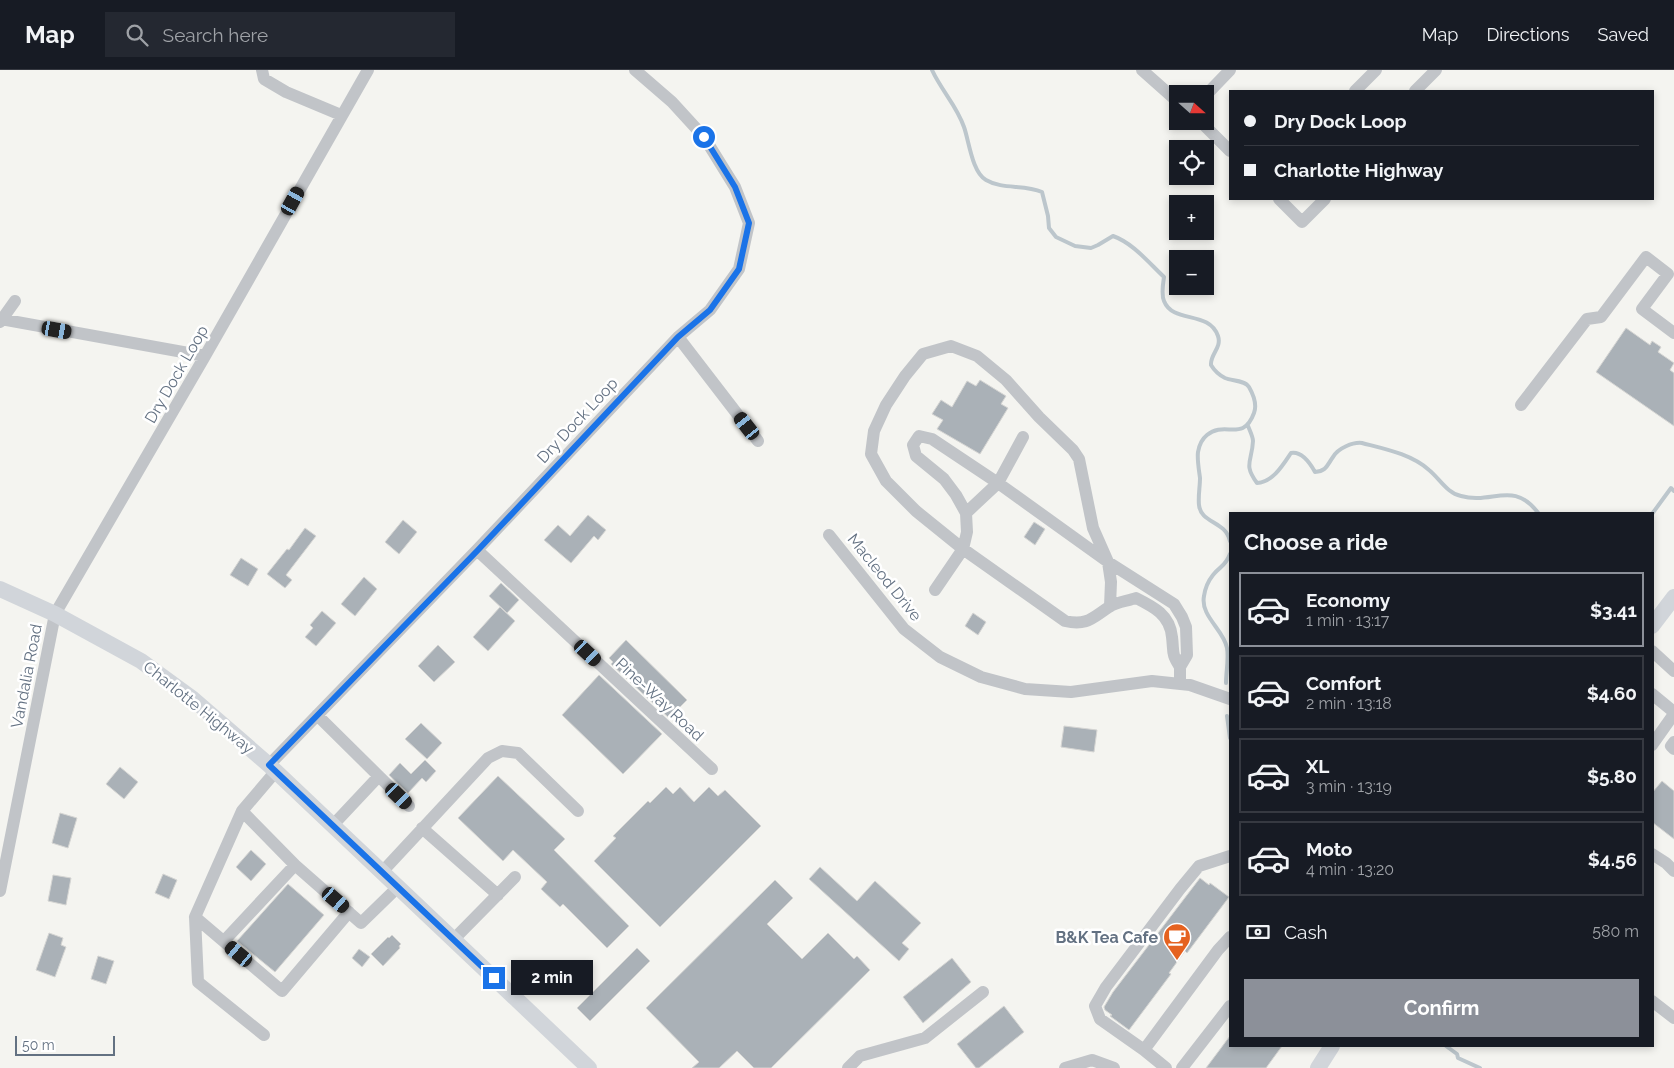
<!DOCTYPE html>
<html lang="en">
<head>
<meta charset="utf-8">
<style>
	:root { --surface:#171b24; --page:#242831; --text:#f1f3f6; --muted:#9ea1a6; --line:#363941; --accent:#8c9099 }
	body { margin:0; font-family:Raleway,sans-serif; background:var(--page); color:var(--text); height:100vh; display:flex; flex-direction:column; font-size:19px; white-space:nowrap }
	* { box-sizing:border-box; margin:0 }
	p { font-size:16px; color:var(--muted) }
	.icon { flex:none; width:28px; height:28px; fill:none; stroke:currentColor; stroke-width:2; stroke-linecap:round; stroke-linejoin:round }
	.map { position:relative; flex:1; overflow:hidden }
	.side { position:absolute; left:1229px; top:442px; width:425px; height:535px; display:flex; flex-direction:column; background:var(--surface); border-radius:0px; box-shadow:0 2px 8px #0003 }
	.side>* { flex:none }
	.hud { position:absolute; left:1229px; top:20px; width:425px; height:110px; border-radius:0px; box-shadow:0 2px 8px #0003; display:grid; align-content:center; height:110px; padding:0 15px; background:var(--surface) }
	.needle { width:32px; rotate:111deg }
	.controls { position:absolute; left:1169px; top:15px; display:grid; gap:10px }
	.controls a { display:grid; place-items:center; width:45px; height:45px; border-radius:0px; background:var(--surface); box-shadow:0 2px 8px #0003; font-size:25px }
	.scale { position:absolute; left:15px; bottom:12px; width:100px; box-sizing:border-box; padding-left:5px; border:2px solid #637182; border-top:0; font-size:14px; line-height:18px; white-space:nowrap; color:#637182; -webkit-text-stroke:4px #fff; paint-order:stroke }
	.end { position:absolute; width:22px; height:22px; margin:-11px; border:6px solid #1a73e8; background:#fff; box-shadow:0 0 0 2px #fff }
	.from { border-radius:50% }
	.bubble { position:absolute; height:35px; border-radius:0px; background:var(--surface); box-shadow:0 2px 8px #0003; font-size:16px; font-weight:700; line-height:35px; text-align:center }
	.car { position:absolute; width:15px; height:30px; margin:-15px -8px; border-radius:6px; box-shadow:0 0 4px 1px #0007; background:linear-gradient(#222 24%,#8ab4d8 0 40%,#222 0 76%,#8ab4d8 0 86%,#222 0) }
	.hud b { display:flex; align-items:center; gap:18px; height:48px; font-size:19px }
	.hud b+b { border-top:1px solid var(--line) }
	.hud i { width:12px; height:12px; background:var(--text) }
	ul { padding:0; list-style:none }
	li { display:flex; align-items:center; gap:15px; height:75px; margin:0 10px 8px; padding:0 5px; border:2px solid var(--line); border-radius:0px }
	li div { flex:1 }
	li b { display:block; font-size:19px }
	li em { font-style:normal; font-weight:700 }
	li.on { border-color:var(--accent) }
	li>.icon { width:45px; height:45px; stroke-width:1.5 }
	h2 { padding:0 15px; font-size:22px; line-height:60px }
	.pay { display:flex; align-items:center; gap:12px; height:55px; padding:0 15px; font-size:19px }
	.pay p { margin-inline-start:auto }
	.button { display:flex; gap:10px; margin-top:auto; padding:10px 15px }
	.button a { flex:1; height:58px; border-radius:0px; background:var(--accent); color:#fff; font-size:20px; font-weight:700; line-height:58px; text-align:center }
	header { display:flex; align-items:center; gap:30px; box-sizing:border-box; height:70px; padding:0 25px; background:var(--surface); border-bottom:1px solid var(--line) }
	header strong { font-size:24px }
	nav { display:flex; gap:28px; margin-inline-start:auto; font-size:18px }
	.search { width:350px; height:45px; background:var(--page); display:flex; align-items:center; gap:12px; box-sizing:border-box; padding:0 18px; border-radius:0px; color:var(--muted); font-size:19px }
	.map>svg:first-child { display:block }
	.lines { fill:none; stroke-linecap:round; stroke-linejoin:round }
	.stream { stroke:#bcc6cc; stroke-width:4 }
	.building { fill:#aab1b7; stroke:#d5d5d3 }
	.minor { stroke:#c1c4c8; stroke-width:12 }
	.major { stroke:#d1d5da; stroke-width:16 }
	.route { stroke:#1a73e8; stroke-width:6 }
	.labels { text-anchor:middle; stroke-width:5; stroke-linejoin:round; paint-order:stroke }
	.street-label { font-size:16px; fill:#637182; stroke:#fff }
	.poi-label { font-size:16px; font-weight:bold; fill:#637182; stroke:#fff; text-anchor:end }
</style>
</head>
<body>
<header>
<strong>Map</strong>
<div class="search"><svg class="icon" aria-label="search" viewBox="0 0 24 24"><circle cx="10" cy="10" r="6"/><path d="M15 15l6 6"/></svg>Search here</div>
<nav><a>Map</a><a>Directions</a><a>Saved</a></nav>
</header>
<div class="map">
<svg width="1674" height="998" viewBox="0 0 1674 998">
	<rect width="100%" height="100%" fill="#f4f4f0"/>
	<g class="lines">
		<path class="stream" d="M932,0C941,20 957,36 964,57C969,71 972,102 986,110C1003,120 1024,114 1042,122L1048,146L1049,158L1056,167L1075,176L1091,178L1098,175L1113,166C1133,173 1149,193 1164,207C1163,214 1161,224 1164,231C1173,254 1209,240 1218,266C1222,278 1210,284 1211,295C1214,300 1219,305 1225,308C1232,311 1245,310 1249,317C1253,324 1257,335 1254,343C1243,373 1225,350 1207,365C1202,369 1199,376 1198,382C1197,390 1199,400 1200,408C1200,417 1198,426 1199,435C1201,454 1225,450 1230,471
			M1248,356C1250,361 1253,367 1253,371C1252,392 1243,394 1257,413C1273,412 1283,395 1291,383C1302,381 1310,393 1315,402C1327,401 1327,395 1333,387C1338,378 1353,372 1362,373C1385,379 1411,384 1429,400C1440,409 1447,423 1461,426C1493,435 1513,409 1539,444
			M1652,444L1671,418L1674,421
			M1226,613C1226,602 1229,589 1227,578C1224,560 1200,546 1204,526C1205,519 1209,510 1213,505C1220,496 1225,497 1230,484
			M1227,646L1230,668
			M1446,976L1457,984L1458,988L1480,998"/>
	</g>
	<path class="building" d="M1626,258L1650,275L1652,271L1661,277L1658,282L1674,293L1670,300L1674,303V356L1596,302Z
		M980,310L1006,326L1001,334L1008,338L980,384L937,359L943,350L932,344L941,330L952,337L967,311L976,316Z
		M588,445L606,460L598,470L594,466L571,493L544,470L558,455L570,466Z
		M403,450L417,462L399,484L385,472Z
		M1034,452L1045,459L1035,475L1024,467Z
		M305,458L316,466L286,505L292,510L285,518L267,504L287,479L289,480Z
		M241,488L258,499L248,516L230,505Z
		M364,507L377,519L355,546L341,534Z
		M501,513L519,530L507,543L489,526Z
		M500,537L515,551L488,581L473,567Z
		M322,541L336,553L316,576L305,567L313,558L310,555Z
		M973,543L986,552L978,565L965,556Z
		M626,570L687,630L669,648L611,594L613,592L609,588Z
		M438,575L455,592L434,612L418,596Z
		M599,605L662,664L623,704L562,645Z
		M421,653L442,673L427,689L405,669Z
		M1064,656L1097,660L1094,682L1061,677Z
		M425,690L436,701L426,712L422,708L408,723L389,705L400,693L411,704Z
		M120,697L138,712L124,729L106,714Z
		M498,706L565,769L554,780L629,856L607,878L563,834L560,837L541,819L547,812L513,780L503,791L458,748Z
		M1662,711L1674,721V769L1652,752V723Z
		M666,717L673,724L680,717L694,732L709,717L718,726L725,720L761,756L660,857L594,791L616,768L613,766L648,731L650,733Z
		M60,743L77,748L68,778L52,773Z
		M251,780L266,794L251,811L236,797Z
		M820,797L857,831L875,811L921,853L902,873L909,879L899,891L809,809Z
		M163,804L177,810L169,829L155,823Z
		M53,805L71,808L66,835L48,831Z
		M1200,808L1209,815L1210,813L1229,827L1187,883L1185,881L1169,903L1171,904L1129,960L1110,946L1112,945L1105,940L1104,937L1113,922Z
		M775,810L793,828L767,854L802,889L828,863L854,889L857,886L870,900L771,998H754L737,981L719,998H692L699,992L646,938Z
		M288,814L324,845L275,902L237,871Z
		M49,863L63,868L61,875L66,877L55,907L36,900Z
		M392,865L401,874L399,876L400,878L383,896L371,884L388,867L389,868Z
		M637,878L650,891L590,951L577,938Z
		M359,879L370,887L362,897L352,888Z
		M98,886L114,891L106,914L91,909Z
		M952,888L971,912L923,953L903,927Z
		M1004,936L1024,962L979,998H976L957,974Z
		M1230,966V976H1282L1266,998H1206Z"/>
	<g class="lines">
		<path class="minor" d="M262,0L264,9L286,22L341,45
			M1142,0L1178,32
			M1355,21L1376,0
			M1415,21L1436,0
			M1205,26L1230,0
			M1200,51L1230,81
			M1279,129L1302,152L1325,129
			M0,249L205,286
			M0,252L15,231
			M678,267L758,371
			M1521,335L1587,249L1601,247L1646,187L1668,204L1642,239L1674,263
			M1023,367L998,413L1108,492L1111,512L1110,536
			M829,465L904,559L940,587L981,607L1025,619L1071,622L1152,611L1190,615L1230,629
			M477,480L712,699
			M935,520L963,479L967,462L966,443L956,425L944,409L916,386L913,375L919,366L932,369L998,413L966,443
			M1652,581L1674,601
			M1180,614V597L1187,585L1186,557L1182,547L1174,534L1108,492L1093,458L1079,389L1073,380L1039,347L1006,310L977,286L951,276L923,284L905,306L886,335L874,361L871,384L886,411L916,441L963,479L1065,551C1087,556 1092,548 1109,537C1116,532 1128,531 1136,528C1154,537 1170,545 1172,567C1174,583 1171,583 1180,597
			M1652,624L1674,642
			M317,645L409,736
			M1674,672L1671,676L1674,679
			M1652,675L1674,644
			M269,695L477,480L678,267L710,240L739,199L749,153L735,117L704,67L672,32L635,0
			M276,701L242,741L295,795L361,853L398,817
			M242,741L195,847L282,921L349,842
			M333,755L379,706
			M422,758L498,825
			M1652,784L1666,793L1674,801
			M382,802L488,688L502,681L518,683L578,741
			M0,821L55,544L205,286L368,0
			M195,847L198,912L264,965
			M453,870L515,807
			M224,871L295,795
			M1652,931L1674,948
			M1144,980L1100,949L1095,936L1106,917L1180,819L1199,796L1230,786
			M848,998L860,986L925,968L983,922
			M1065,998L1092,990L1114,998
			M1166,998L1144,980L1218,880L1230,867
			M1182,998L1230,936"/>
		<path class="major" d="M0,519L55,544L141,591L193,629L269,695L589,998
			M1652,556L1674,527
			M1318,998L1332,976"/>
	</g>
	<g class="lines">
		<path class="route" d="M494,908L269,695L478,480L678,267L710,240L739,199L749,153L735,117L704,67"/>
	</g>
	<defs>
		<g id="cafe-pin" transform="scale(1.4375)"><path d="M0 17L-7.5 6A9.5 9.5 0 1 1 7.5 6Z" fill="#e56220" stroke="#fff"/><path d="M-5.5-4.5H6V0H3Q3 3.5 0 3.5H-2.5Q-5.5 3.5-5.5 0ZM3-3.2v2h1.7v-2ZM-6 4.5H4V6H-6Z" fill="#fff"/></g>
	</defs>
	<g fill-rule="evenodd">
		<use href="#cafe-pin" x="1177" y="867"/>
	</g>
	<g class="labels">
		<g class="street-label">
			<text transform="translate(176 304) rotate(-60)" y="6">Dry Dock Loop</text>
			<text transform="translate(577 350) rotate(-47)" y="6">Dry Dock Loop</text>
			<text transform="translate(885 507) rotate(51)" y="6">Macleod Drive</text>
			<text transform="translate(26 606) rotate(-79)" y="6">Vandalia Road</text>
			<text transform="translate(660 629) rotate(43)" y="6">Pine-Way Road</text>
			<text transform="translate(199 637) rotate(39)" y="6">Charlotte Highway</text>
		</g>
		<g class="poi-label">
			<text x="1158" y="873">B&amp;K Tea Cafe</text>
		</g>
	</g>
</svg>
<div class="controls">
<a><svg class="needle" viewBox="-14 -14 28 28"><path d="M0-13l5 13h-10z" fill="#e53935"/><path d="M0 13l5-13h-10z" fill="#9ea1a6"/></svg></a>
<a><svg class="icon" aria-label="locate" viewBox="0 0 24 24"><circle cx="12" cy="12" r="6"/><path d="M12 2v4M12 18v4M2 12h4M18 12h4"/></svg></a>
<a>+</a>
<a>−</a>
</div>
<div class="scale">50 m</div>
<i class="end from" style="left:704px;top:67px"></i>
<i class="end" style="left:494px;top:908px"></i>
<div class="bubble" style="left:511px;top:890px;width:82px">2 min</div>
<i class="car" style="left:293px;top:131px;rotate:29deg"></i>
<i class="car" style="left:57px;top:260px;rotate:100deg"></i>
<i class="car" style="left:747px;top:356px;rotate:322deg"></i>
<i class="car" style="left:588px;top:583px;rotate:133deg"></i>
<i class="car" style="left:399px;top:726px;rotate:134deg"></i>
<i class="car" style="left:336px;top:830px;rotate:131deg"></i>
<i class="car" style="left:239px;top:884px;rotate:310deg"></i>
<div class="hud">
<b><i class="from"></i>Dry Dock Loop</b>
<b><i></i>Charlotte Highway</b>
</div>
<section class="side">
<h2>Choose a ride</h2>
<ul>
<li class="on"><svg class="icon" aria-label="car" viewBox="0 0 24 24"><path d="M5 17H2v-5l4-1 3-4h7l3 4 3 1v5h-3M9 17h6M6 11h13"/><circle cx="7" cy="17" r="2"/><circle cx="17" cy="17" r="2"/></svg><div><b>Economy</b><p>1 min · 13:17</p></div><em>$3.41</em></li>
<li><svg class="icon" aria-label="car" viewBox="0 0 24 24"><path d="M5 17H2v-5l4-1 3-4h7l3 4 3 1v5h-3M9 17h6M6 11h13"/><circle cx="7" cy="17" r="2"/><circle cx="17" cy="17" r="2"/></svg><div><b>Comfort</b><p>2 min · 13:18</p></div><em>$4.60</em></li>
<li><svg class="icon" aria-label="car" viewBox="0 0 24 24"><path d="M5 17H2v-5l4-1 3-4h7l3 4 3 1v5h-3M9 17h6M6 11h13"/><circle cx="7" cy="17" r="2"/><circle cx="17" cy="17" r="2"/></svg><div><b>XL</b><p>3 min · 13:19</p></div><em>$5.80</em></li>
<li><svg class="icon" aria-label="car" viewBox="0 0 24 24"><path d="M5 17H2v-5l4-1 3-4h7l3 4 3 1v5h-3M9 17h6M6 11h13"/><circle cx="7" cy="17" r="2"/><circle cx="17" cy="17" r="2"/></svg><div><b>Moto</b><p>4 min · 13:20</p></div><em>$4.56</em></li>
</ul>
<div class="pay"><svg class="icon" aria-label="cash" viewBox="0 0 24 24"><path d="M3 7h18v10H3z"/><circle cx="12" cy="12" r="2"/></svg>Cash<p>580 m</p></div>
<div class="button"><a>Confirm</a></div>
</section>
</div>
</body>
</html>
